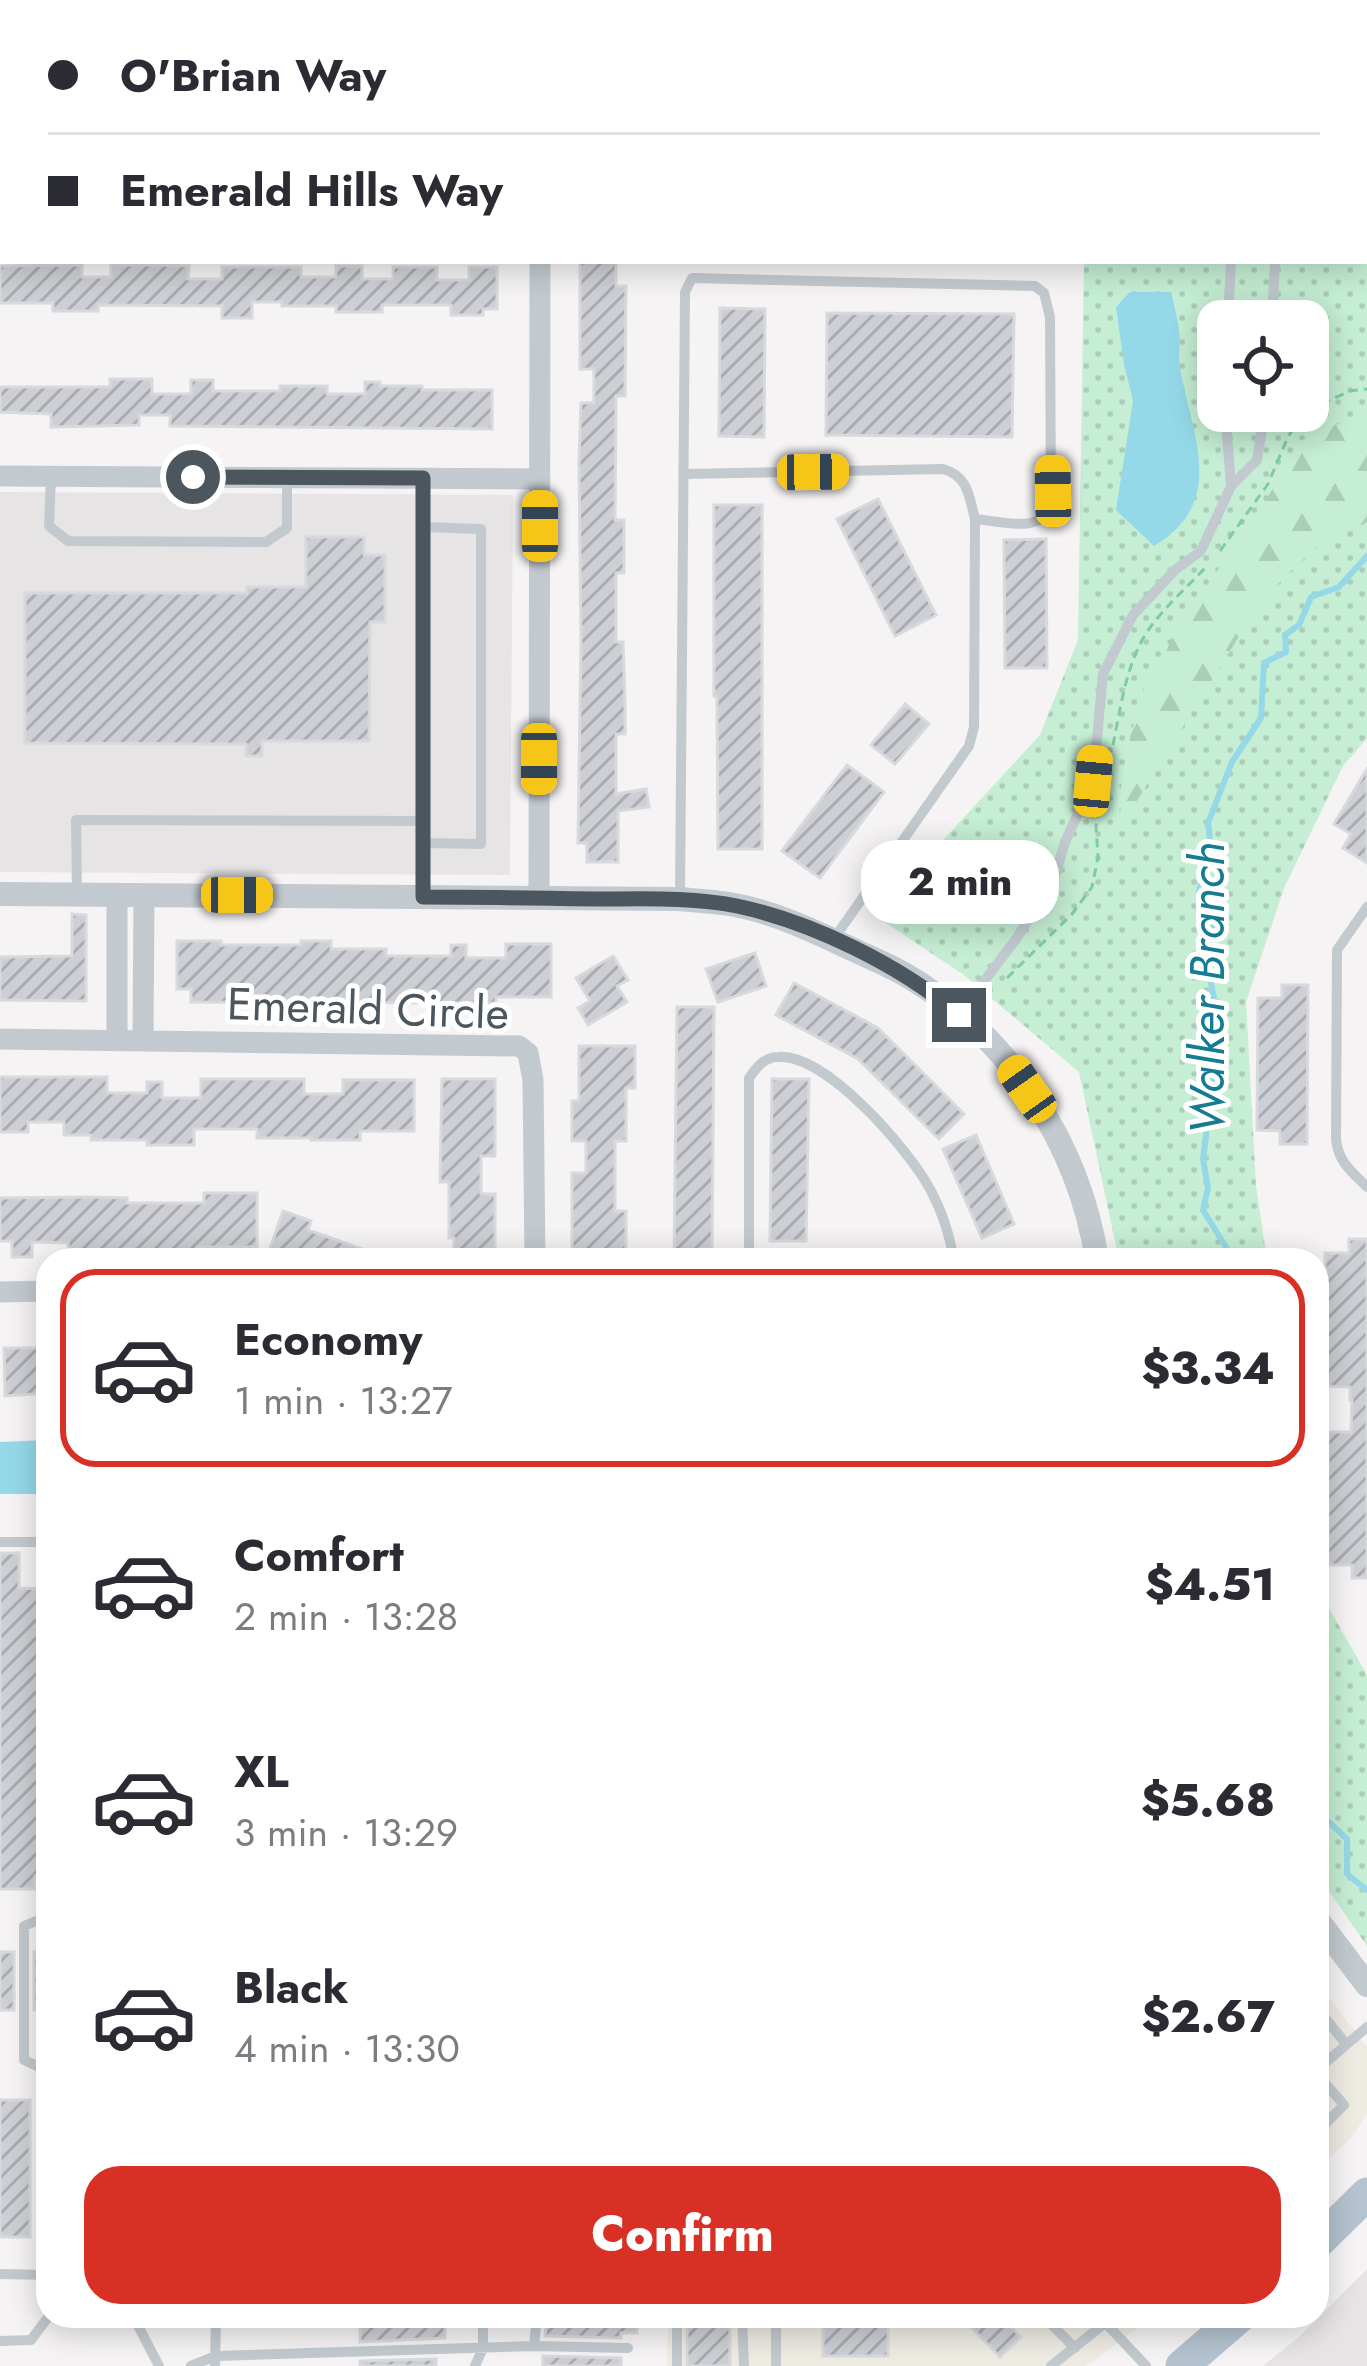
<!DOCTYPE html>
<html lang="en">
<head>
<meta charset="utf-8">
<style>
	:root { --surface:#fff; --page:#f2f2f3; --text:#2b2b33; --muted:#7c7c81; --line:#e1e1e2; --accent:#d93025 }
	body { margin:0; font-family:Jost,sans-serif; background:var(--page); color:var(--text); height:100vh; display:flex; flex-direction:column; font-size:45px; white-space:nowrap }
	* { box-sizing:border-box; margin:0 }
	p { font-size:39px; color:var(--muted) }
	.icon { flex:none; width:66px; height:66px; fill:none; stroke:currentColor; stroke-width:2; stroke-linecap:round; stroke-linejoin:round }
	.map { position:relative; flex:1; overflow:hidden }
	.panel { position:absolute; left:36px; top:1248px; width:1293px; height:1080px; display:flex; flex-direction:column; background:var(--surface); border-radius:36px; box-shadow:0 6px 30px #0003 }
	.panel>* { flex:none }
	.banner { position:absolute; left:0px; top:0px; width:1368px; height:264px; box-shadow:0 6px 30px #0003; display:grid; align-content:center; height:264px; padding:0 48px; background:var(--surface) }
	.buttons { position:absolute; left:1197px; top:300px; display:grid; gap:24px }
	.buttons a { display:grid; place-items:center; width:132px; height:132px; border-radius:24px; background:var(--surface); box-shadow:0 6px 30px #0003; font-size:60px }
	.end { position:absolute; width:54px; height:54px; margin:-27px; border:15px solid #4b565f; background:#fff; box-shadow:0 0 0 6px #fff }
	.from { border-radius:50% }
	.bubble { position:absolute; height:84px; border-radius:36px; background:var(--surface); box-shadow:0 6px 30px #0003; font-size:39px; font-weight:800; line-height:84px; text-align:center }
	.car { position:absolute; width:36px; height:72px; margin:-36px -18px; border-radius:15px; box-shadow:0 0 9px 3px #0007; background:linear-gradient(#f5c518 24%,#345 0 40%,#f5c518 0 76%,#345 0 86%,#f5c518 0) }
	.banner b { display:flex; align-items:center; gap:42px; height:114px; font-size:45px }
	.banner b+b { border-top:3px solid var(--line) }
	.banner i { width:30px; height:30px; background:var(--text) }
	ul { padding:21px 0 0; list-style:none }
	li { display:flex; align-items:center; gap:36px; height:198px; margin:0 24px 18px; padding:0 24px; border:6px solid transparent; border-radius:36px }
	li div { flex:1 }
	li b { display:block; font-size:45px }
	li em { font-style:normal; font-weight:800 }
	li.active { border-color:var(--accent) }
	li>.icon { width:108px; height:108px; stroke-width:1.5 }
	.button { display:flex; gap:24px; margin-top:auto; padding:24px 48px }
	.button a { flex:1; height:138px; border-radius:36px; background:var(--accent); color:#fff; font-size:48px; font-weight:800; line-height:138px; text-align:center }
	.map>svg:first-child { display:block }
	.commercial { fill:#eeebe3 }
	.education { fill:#e6e4e4 }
	.grass { fill:url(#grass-dots); fill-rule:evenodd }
	.forest { fill:url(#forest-firs) }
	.water { fill:#95d9e8 }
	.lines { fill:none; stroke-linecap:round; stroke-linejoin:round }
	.stream { stroke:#95d9e8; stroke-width:6 }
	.building { fill:url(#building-hatch); stroke:#d7d9dd; stroke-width:3 }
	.path { stroke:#7fcba3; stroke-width:3; stroke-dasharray:9 6; stroke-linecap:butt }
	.service { stroke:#c2cad0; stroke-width:10 }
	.minor { stroke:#c2cad0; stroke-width:21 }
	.tertiary { stroke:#c2cad0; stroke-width:24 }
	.primary { stroke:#b4c3cf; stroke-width:33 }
	.route { stroke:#4b565f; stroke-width:15 }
	.labels { text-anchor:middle; stroke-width:10; stroke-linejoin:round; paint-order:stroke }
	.street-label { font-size:45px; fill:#4b565f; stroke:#fff }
	.water-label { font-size:48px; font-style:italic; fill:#147b92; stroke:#fff }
</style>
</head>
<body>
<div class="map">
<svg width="1367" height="2366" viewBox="0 0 1367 2366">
	<defs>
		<pattern id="grass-dots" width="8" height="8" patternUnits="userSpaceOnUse" patternTransform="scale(3)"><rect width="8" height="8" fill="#c5eed4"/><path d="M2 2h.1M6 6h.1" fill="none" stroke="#abceb8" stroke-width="1.8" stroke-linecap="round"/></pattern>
		<pattern id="forest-firs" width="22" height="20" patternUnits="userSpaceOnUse" patternTransform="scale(3)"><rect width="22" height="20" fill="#c5eed4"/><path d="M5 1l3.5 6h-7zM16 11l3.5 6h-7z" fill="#abceb8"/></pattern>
		<pattern id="building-hatch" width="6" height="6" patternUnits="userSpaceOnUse" patternTransform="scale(3)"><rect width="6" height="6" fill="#cdcfd4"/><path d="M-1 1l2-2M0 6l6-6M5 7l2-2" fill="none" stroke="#a8abaf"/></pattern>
	</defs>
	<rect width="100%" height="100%" fill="#f5f3f3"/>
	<path class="commercial" d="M1317,1981L1367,2047V2114L1351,2138L1317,2169Z
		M668,2316H1155L1086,2366H667Z"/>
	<path class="education" d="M0,492L513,495L510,875L0,872Z
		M1367,2269V2366H1263L1299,2337Z"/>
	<path class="grass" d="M665,0H1367V738L1343,766L1285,886L1246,1002L1256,1186L1267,1260H1119L1079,1072L964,975L874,915L1040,735L1078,640L1084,261H1365V3H665ZM1218,321H1308V411H1218Z
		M1317,1587L1367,1675V1946L1317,1874Z"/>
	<path class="forest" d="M1367,415V522L1348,527L1321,542L1279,583L1243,630L1120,828L1121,787L1131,733L1148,677L1165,654L1177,627L1260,511L1299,442L1326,428Z"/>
	<path class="water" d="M1130,292H1171C1174,304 1177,317 1179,329C1181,342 1178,355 1180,367C1191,434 1229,501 1154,546L1116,510L1133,401L1124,364L1116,307Z
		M48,1440V1494H0V1442Z"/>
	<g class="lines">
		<path class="stream" d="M1234,1260L1203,1210L1208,1188L1203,1159L1212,1089L1215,1004L1209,972L1216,909L1199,891L1211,848L1208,823L1232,762L1261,718L1264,663L1286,652L1285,635L1299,625L1311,597L1339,587L1367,556
			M1317,1811L1347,1839V1874L1367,1890"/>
	</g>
	<path class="building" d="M580,261H616V286H626L625,396H616L615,520H624V573H616V642H623L625,701V734H616V794L646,789L649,807L618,811V862H587V843H578L581,642L579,461L581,403H594V369H580Z
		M82,265V277H111V265H153L189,266L188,279H222V267H301V277H336V266H362V279H393V267H437V280H469V267H497V309H483V315H451V305H382V312H336V306H282V302H252V318H222V306L98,305V311H53V303H0V266Z
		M720,308L765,309L764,437L719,436Z
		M827,313L1014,314L1012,437L826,435Z
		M110,379H152V394H191V380H213V391H280V386H327V394H365V382H380V386H422V390H492V429L170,426V415H139V425L51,427V414L0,412V387H110Z
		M878,499L936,615L895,636L837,519Z
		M714,505H762V849H718L717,696H714Z
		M306,537H364V555H385V622H370L369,741H262V756H246V744L25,743V593H247V587H306Z
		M1046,539L1047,668H1005L1004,540Z
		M905,704L929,724L895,764L871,745Z
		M847,765L884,792L820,878L782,851Z
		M1367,769V863L1343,848L1351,834L1334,824Z
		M72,914L86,915V1001L0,1000V957L72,956Z
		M177,941H221V945H301V941H331V949H386V956H451V945H466V958H506V944H551V997H496V1003L191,1002V989H177Z
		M755,953L766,986L718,1002L706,969Z
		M613,956L628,980L617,986L627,1002L588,1025L578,1008L590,1001L576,978Z
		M794,983L878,1028L964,1114L939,1139L858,1059L776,1015Z
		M1282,985H1308L1307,1144H1280V1131L1257,1130L1258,998H1282Z
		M677,1007H714L712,1260H674Z
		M579,1046H635V1088H626V1141H615V1211H626V1253H572V1173H586V1141H572V1101H579Z
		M0,1077H107V1093H147V1082H162V1098H201V1079H304V1094H343V1080H414V1131H360V1140H311V1138H257V1129H194V1145H147V1140H91V1135H64V1122H28V1132H0Z
		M442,1079H495V1156H481V1194H495V1260H454V1238H449V1182H440Z
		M772,1079H809L806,1241H770Z
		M976,1135L1014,1224L982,1238L943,1149Z
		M204,1193H257V1247H197V1258H85L68,1257V1243L32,1242V1257H12V1241H0V1198L86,1197L127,1198V1203H204Z
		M283,1211L311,1221L308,1230L388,1258L387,1260H287L268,1254Z
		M1349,1239H1367V1578H1352V1565H1328V1432H1351L1352,1400H1350V1387L1325,1386V1253H1349Z
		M4,1348H48V1393L5,1396Z
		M0,1553H19V1588L48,1589L47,1876H35V1889H0Z
		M0,1952H14V2010H0Z
		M34,1952H47V2010H34Z
		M0,2100H30V2237H0Z
		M547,2316H637V2333H621V2338L545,2336Z
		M960,2316H1000L1021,2337L1000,2357Z
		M360,2317H445V2338L360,2342Z
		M823,2319H888V2356H823Z
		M687,2324H730V2366H687Z
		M543,2356L621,2358V2366H543Z
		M436,2359V2366H360V2361Z"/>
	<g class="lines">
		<path class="path" d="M1237,3L1238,0
			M1292,3V0
			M1308,410L1350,391L1367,389
			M1220,551L1268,484L1287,439L1302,413L1306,411
			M1113,745C1121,706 1127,657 1152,625C1168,604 1188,586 1206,567
			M1007,978L1072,914L1092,887L1098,857L1096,826L1101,801"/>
		<path class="service" d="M1228,321L1231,261
			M1272,321L1275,261
			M1225,411L1231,486
			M684,474L943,469C968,476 969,496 975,519L974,727L969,746L833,940
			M51,476L49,526L68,541L266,542L287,528V478
			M423,479V895
			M423,527L481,529V844L423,843
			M77,894L76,820L423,821
			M680,896L685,292L692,278L1035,286L1044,293L1050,317L1051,510C1035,533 1000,521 975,519
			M1367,907L1337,950L1336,1139C1338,1162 1352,1172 1367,1187
			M961,1012L1016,939L1054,879L1065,842L1093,781L1103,674L1133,615L1175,570L1201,551L1231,486L1257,460L1265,411
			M749,1260V1078C756,1068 764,1057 778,1057C826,1053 909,1150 930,1189C943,1213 949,1234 954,1260
			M0,1542H48
			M48,1916L24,1926V2060L48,2071
			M1317,2008L1346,2044
			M1317,2070L1367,2027
			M1317,2074L1344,2105L1317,2132
			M0,2274L48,2275
			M133,2316L159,2366
			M742,2316L744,2366
			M1043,2316L1075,2348
			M1099,2316L1146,2366
			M0,2341L31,2340L49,2316
			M534,2346L628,2348
			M191,2366L216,2356L534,2346L537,2316
			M215,2366L216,2316
			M475,2366L483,2348V2316
			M677,2366V2316
			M776,2366V2316
			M1051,2366L1114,2316"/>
		<path class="minor" d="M543,3L544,0
			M0,232H3
			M0,476L540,479
			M539,898L540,261
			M0,1039L519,1046L528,1053L533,1080L535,1260
			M117,1039V894
			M143,1040L144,894
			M0,1292L48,1291"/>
		<path class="tertiary" d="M0,894L680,899C698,901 717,902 735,905C777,913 816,932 854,950C871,958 888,965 904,974C1007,1033 1079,1143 1097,1260
			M1317,1919L1367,1985"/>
		<path class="primary" d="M1317,2243L1367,2194
			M1182,2366L1240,2316"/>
	</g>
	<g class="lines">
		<path class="route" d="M193,477L423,478V897C482,897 540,898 599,899C645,899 692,897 737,906C812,922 900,965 959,1015"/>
	</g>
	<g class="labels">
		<g class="street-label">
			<text transform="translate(368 1008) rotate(2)" y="16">Emerald Circle</text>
		</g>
		<g class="water-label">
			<text transform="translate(1207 988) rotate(-90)" y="17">Walker Branch</text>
		</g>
	</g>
</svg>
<div class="buttons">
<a><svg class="icon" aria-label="locate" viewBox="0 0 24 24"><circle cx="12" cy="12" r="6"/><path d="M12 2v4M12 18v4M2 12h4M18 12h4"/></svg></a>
</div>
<i class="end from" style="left:193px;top:477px"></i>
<i class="end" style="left:959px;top:1015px"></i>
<div class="bubble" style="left:861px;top:840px;width:198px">2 min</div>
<i class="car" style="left:813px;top:472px;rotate:89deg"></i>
<i class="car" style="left:1053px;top:491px;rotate:359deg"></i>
<i class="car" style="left:540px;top:526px;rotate:0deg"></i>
<i class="car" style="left:539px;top:759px;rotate:180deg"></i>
<i class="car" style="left:1093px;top:781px;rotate:5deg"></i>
<i class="car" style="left:237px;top:895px;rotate:90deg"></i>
<i class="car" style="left:1027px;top:1089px;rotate:325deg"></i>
<div class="banner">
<b><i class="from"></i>O'Brian Way</b>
<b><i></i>Emerald Hills Way</b>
</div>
<section class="panel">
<ul>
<li class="active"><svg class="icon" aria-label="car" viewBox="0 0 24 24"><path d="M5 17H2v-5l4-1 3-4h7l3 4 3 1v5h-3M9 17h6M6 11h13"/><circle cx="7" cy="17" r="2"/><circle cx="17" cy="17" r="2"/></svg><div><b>Economy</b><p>1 min · 13:27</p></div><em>$3.34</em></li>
<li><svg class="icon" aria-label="car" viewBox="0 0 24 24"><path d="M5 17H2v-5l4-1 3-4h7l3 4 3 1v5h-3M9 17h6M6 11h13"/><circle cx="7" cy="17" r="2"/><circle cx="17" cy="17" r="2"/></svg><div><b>Comfort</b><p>2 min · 13:28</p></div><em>$4.51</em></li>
<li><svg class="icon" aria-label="car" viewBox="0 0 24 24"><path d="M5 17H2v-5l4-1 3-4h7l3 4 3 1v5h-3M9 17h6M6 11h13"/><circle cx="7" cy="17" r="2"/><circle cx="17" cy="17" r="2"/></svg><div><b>XL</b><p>3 min · 13:29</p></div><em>$5.68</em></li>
<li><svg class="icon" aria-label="car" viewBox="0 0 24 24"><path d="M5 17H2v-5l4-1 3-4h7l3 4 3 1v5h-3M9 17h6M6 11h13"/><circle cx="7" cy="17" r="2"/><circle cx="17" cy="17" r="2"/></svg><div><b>Black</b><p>4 min · 13:30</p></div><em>$2.67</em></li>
</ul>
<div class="button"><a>Confirm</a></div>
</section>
</div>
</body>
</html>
